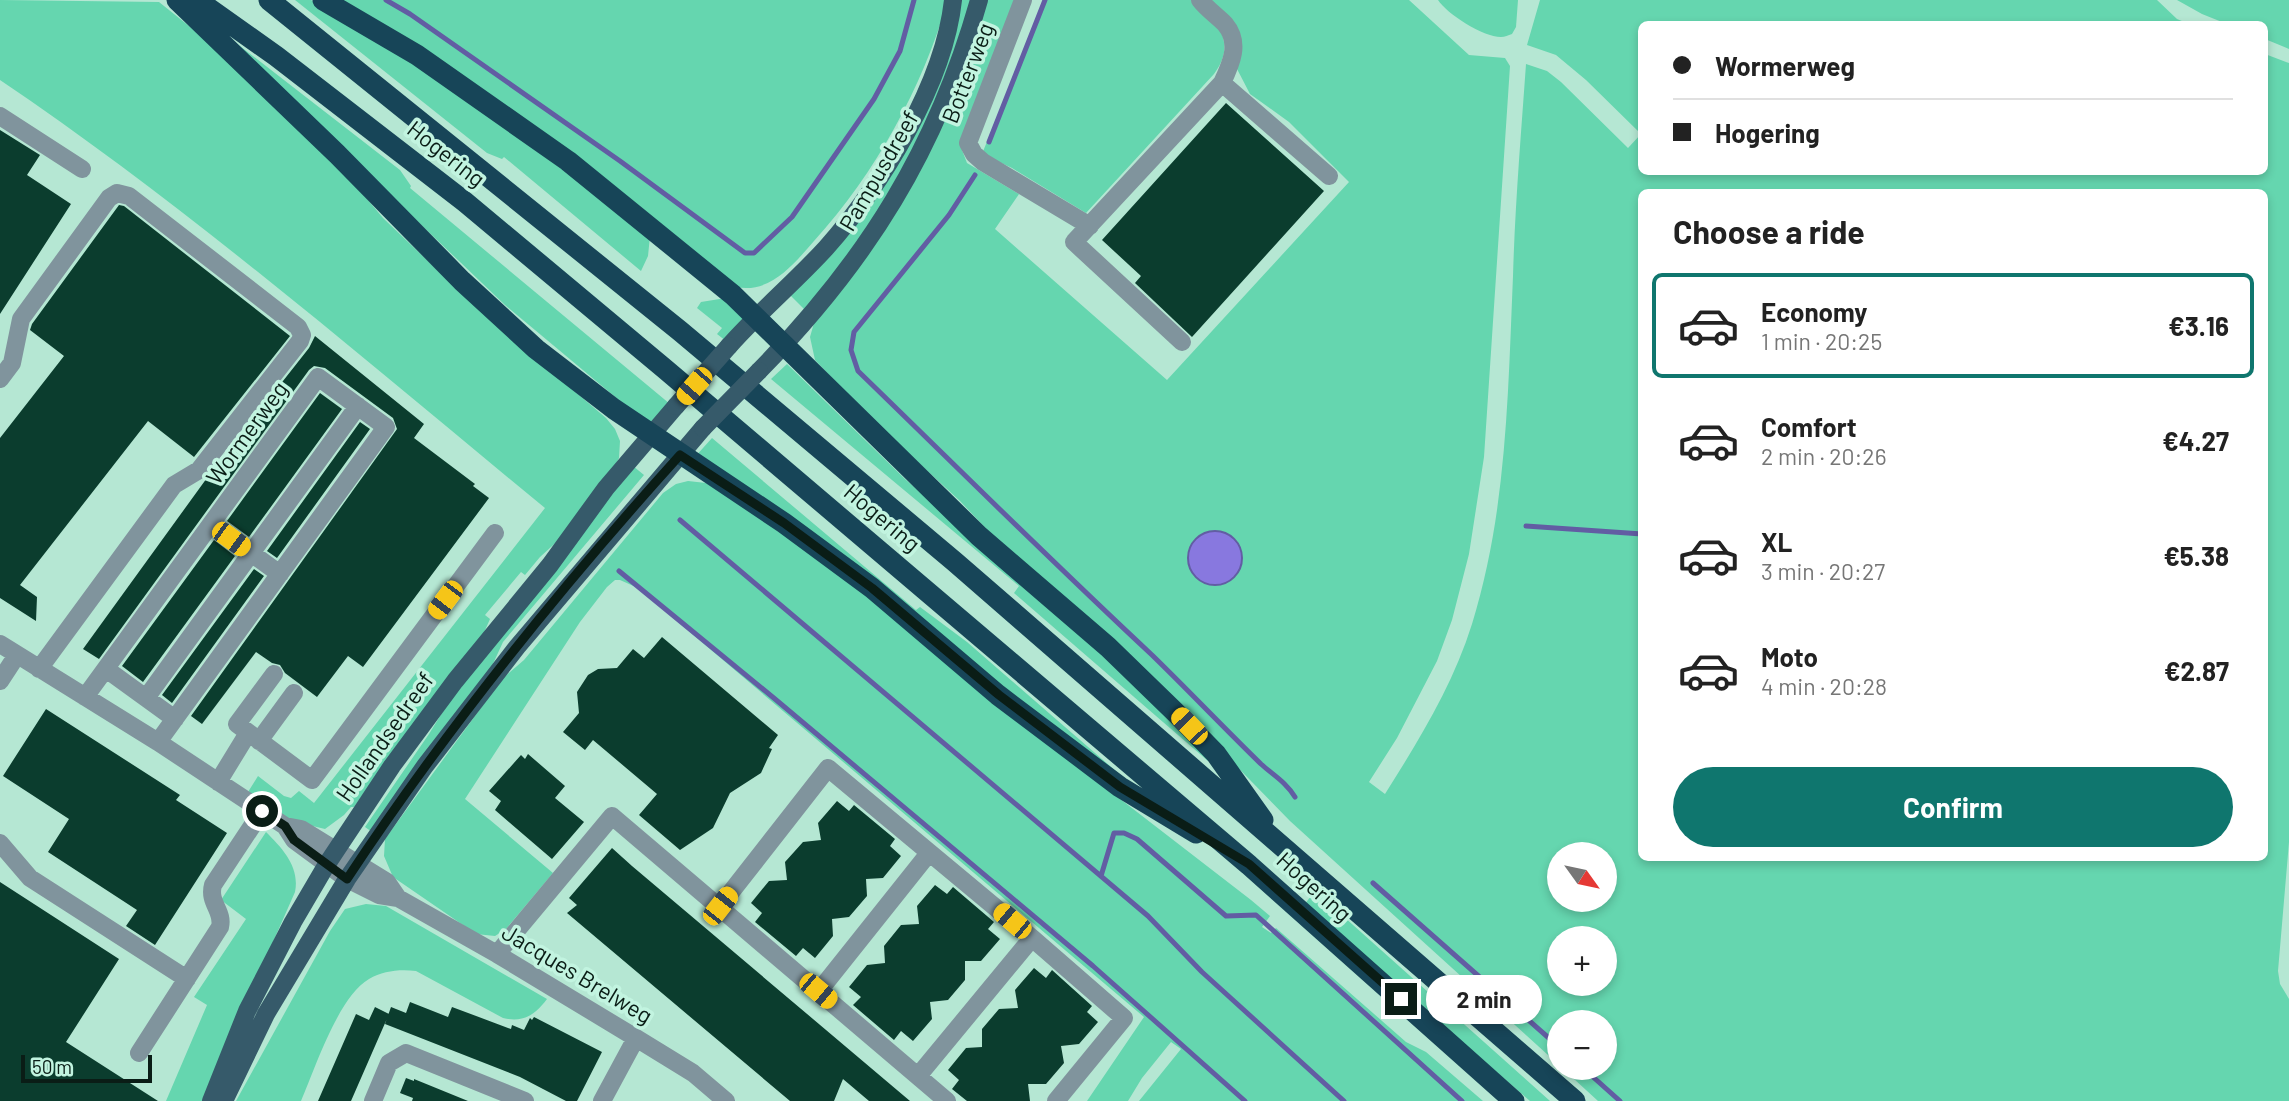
<!DOCTYPE html>
<html lang="en">
<head>
<meta charset="utf-8">
<style>
	:root { --surface:#fff; --page:#f6f6f6; --text:#222; --muted:#767676; --line:#e0e0e0; --accent:#0f766e }
	body { margin:0; font-family:Barlow,sans-serif; background:var(--page); color:var(--text); height:100vh; display:flex; flex-direction:column; font-size:26px; white-space:nowrap }
	* { box-sizing:border-box; margin:0 }
	p { font-size:23px; color:var(--muted) }
	.icon { flex:none; width:38px; height:38px; fill:none; stroke:currentColor; stroke-width:2; stroke-linecap:round; stroke-linejoin:round }
	.map { position:relative; flex:1; overflow:hidden }
	.side { position:absolute; left:1638px; top:189px; width:630px; height:672px; display:flex; flex-direction:column; background:var(--surface); border-radius:10px; box-shadow:0 4px 10px #0003 }
	.side>* { flex:none }
	.banner { position:absolute; left:1638px; top:21px; width:630px; height:154px; border-radius:10px; box-shadow:0 4px 10px #0003; display:grid; align-content:center; height:154px; padding:0 35px; background:var(--surface) }
	.needle { width:46px; rotate:123deg }
	.controls { position:absolute; left:1547px; top:842px; display:grid; gap:14px }
	.controls a { display:grid; place-items:center; width:70px; height:70px; border-radius:50%; background:var(--surface); box-shadow:0 4px 10px #0003; font-size:35px }
	.scale { position:absolute; left:21px; bottom:18px; width:131px; box-sizing:border-box; padding-left:7px; border:4px solid #0a1d16; border-top:0; font-size:19px; line-height:24px; white-space:nowrap; color:#0a1d16; -webkit-text-stroke:5px #c2f4e0; paint-order:stroke }
	.end { position:absolute; width:32px; height:32px; margin:-16px; border:9px solid #0a1d16; background:#fff; box-shadow:0 0 0 4px #fff }
	.from { border-radius:50% }
	.bubble { position:absolute; height:49px; border-radius:24px; background:var(--surface); box-shadow:0 4px 10px #0003; font-size:23px; font-weight:700; line-height:49px; text-align:center }
	.car { position:absolute; width:21px; height:42px; margin:-21px -10px; border-radius:9px; box-shadow:0 0 5px 2px #0007; background:linear-gradient(#f5c518 24%,#345 0 40%,#f5c518 0 76%,#345 0 86%,#f5c518 0) }
	.banner b { display:flex; align-items:center; gap:24px; height:66px; font-size:26px }
	.banner b+b { border-top:2px solid var(--line) }
	.banner i { width:18px; height:18px; background:var(--text) }
	ul { padding:0; list-style:none }
	li { display:flex; align-items:center; gap:21px; height:105px; margin:0 14px 10px; padding:0 21px; border:4px solid transparent; border-radius:10px }
	li div { flex:1 }
	li b { display:block; font-size:26px }
	li em { font-style:normal; font-weight:700 }
	li.active { border-color:var(--accent) }
	li>.icon { width:63px; height:63px; stroke-width:1.5 }
	h2 { padding:0 35px; font-size:32px; line-height:84px }
	.action { display:flex; gap:14px; margin-top:auto; padding:14px 35px }
	.action a { flex:1; height:80px; border-radius:42px; background:var(--accent); color:#fff; font-size:28px; font-weight:700; line-height:80px; text-align:center }
	.map>svg:first-child { display:block }
	.green { fill:#65d6af; fill-rule:evenodd }
	.water { fill:#8878df; stroke:#625da3; stroke-width:2 }
	.lines { fill:none; stroke-linecap:round; stroke-linejoin:round }
	.stream { stroke:#625da3; stroke-width:5 }
	.building { fill:#0b3d2e }
	.minor { stroke:#80949d; stroke-width:18 }
	.major { stroke:#365a6a; stroke-width:18 }
	.highway { stroke:#174558; stroke-width:21 }
	.major-bridge { stroke:#365a6a; stroke-width:18 }
	.route { stroke:#0a1d16; stroke-width:9 }
	.labels { text-anchor:middle; stroke-width:7; stroke-linejoin:round; paint-order:stroke }
	.street-label { font-size:23px; fill:#0a1d16; stroke:#c2f4e0 }
</style>
</head>
<body>
<div class="map">
<svg width="2289" height="1101" viewBox="0 0 2289 1101">
	<rect width="100%" height="100%" fill="#b5e7d3"/>
	<path class="green" d="M0,0L159,2L194,30L331,156L383,218L477,308L606,418L615,429L620,441L619,458L613,470L562,537L540,557L525,575L521,572L485,615L490,619L482,637L408,731L354,807H351L344,815L325,829L292,821L248,792L258,776L284,796L291,798L299,791L314,803L545,508C367,362 191,209 0,80Z
		M295,0H311L450,84L650,236L648,256L641,271L504,157L502,159L487,153Z
		M336,0H948C922,88 876,173 814,241C793,265 770,294 736,287Z
		M959,0H973L941,96L890,197L806,311L789,294L860,217Z
		M983,0H1014L962,150L967,163L1019,194L995,229L1167,380L1349,182L1289,122L1250,94L1236,67L1212,0H1409L1469,55L1505,58L1510,66L1484,457L1469,554L1452,620L1437,661L1397,738L1369,782L1385,794C1419,740 1453,685 1472,624C1507,511 1508,393 1513,276C1515,205 1521,135 1526,64L1547,71L1561,82L1628,148L1641,134L1586,80L1556,55L1527,45L1540,0H2157L2177,19L2189,24H1642V172H2264L2265,54L2289,63V842L2278,971L2280,984L2289,999V1101H1598L1562,1068H1605V1022H1559V1065L1290,821L1209,738L1012,556L960,501L868,416L815,360L810,337L814,323L931,144ZM1642,192H2264V858H1642ZM1210,531L1224,533L1238,544L1239,570L1231,579L1200,580C1181,563 1188,539 1210,531ZM1559,854H1605V900H1559ZM1559,938H1605V984H1559Z
		M1044,0H1196C1218,23 1237,43 1214,74L1086,213L1012,168L982,154Z
		M1438,0H1518L1516,27L1512,34C1508,35 1505,37 1501,37C1483,37 1447,14 1438,0Z
		M2177,0H2289V49L2265,39L2264,24H2227L2202,14Z
		M209,22L400,170L411,186L410,188L670,404L650,426L505,305Z
		M726,298L748,319L726,341L717,334L722,328L697,308L701,302Z
		M787,364L905,479L1044,599L1211,758L1208,761L1014,593L1019,586L771,379Z
		M712,438L916,610L920,607L967,642L1125,779L694,458Z
		M633,466L644,475L503,642L486,679L372,832L365,827L429,734L453,695Z
		M688,481L706,483L791,535L1115,795L1251,900L1270,916L1262,927L1271,933L1276,928L1406,1042L1426,1052L1483,1101H1139L1181,1049L1171,1042L1142,1078L1128,1101H1087L1144,1017L638,588L620,580H615L607,587L580,622L465,799L553,873L506,929L495,936L476,934L393,877L384,856L385,839L502,679L524,660L663,493L676,484Z
		M266,832C283,849 300,867 295,892L203,1101H166L207,1005L194,997L246,919L221,900Z
		M1315,891L1550,1101H1530L1304,905Z
		M366,904L386,906L547,999C535,1015 523,1023 503,1018L416,971C399,969 383,971 369,979C338,997 315,1069 301,1101H236L330,931L345,909Z"/>
	<path class="water" d="M1188 558a27 27 0 1 1 54 0a27 27 0 1 1-54 0Z"/>
	<g class="lines">
		<path class="stream" d="M386,0L410,14L620,161L745,253H754L792,217L874,99L900,51L914,0
			M989,142L1045,0
			M975,175L949,215L854,332L851,350L858,371C956,466 1052,562 1152,655C1189,691 1224,728 1261,764C1273,775 1286,782 1295,797
			M680,520L1148,916L1202,972L1344,1101
			M1526,526L1642,534
			M619,571L775,699L1093,966L1245,1101
			M1101,876L1114,833H1124L1137,839L1226,916L1256,915L1462,1101
			M1373,883L1559,1047
			M1583,1068L1620,1101"/>
	</g>
	<path class="building" d="M1226,103L1324,191L1192,337L1135,283L1141,276L1102,240Z
		M0,130L40,155L27,175L71,204L0,314Z
		M119,205L124,206L290,336L194,457L148,421L20,585L37,597L36,621L0,598V438L64,356L30,330L32,324Z
		M315,336L424,424L414,438L475,484L473,486L489,498L363,667L348,656L317,697L285,673L280,665L272,663L256,652L202,724L191,716L397,429L393,418L325,368L314,366L309,370L99,659L83,649L212,471L309,348Z
		M320,393L342,409L249,537L227,521Z
		M360,422L370,429L277,558L267,551Z
		M214,540L235,556L143,682L122,666Z
		M254,569L264,576L172,703L162,695Z
		M662,637L778,735L769,748L772,749L761,773L730,793L713,828L680,850L639,815L657,794L593,740L585,750L563,732L579,713L577,692L588,675L598,669L617,668L633,649L644,658Z
		M46,709L180,795L176,800L227,833L155,945L126,926L137,910L48,852L69,819L3,776Z
		M528,754L565,786L555,798L584,822L552,859L495,810L501,801L489,791L521,755L525,759Z
		M837,801L849,811L854,805L895,839L890,846L901,856L883,878L866,879L867,896L849,917L832,919L833,936L815,958L803,948L796,956L755,922L762,913L751,903L769,881L787,880L785,862L803,842L821,840L818,823Z
		M612,848L632,866L910,1101H869L843,1079L834,1101H790L567,913L577,905L569,898Z
		M0,882L119,959L66,1042L158,1101H0Z
		M935,885L947,894L953,887L994,922L988,929L1000,939L981,961H965V980L948,1000L930,1002L932,1019L913,1041L901,1031L894,1040L853,1005L861,997L849,987L867,965L885,963L884,946L901,925L919,924L917,906Z
		M1034,968L1046,978L1052,970L1092,1006L1087,1012L1098,1022L1079,1044L1061,1046L1064,1063L1046,1084H1028L1030,1101H967L952,1089L959,1080L948,1070L966,1048L982,1047V1029L999,1009L1018,1008L1015,990Z
		M410,1002L448,1017L452,1007L511,1029L512,1025L524,1030L530,1018L532,1020L534,1017L602,1052L577,1101H566L520,1077L385,1024L391,1007L406,1013Z
		M375,1007L389,1014L351,1101H318L356,1014L369,1020Z
		M406,1078L414,1081V1079L468,1101H412L413,1098L400,1093Z"/>
	<g class="lines">
		<path class="minor" d="M1023,0L968,143L974,154L983,162L1090,226
			M1222,83L1329,176
			M0,116L82,169
			M1182,342L1074,242L1222,83C1231,64 1241,43 1225,24C1217,16 1207,9 1200,0
			M0,379L12,363L21,319L109,198L117,193L129,196L298,327L302,335L300,341L199,470L174,485L39,669
			M211,524L280,574
			M0,644L158,742L285,826L301,829L387,882L398,898
			M106,669L175,719
			M274,674L237,724L312,780L495,533
			M0,681L17,655
			M85,697L318,377L386,427L158,742
			M146,698L358,406
			M259,741L294,693
			M218,782L248,733
			M285,826L294,840L347,879L379,895L398,898L497,954L636,1038L693,1073L726,1101
			M0,843L30,878L187,979
			M720,906L828,768L1032,938L1124,1018L1056,1101
			M497,954L612,816L947,1101
			M819,991L929,853
			M139,1053L220,927C224,911 208,903 213,885L262,811
			M918,1076L1032,938
			M373,1101L389,1063L406,1053L525,1101
			M602,1101L636,1038"/>
		<path class="major" d="M729,346C759,312 795,282 826,248C881,186 944,84 953,0
			M759,371C867,261 937,149 979,0
			M211,1101L247,1011L293,922L327,864L392,766L455,681L550,565L606,488L676,406
			M224,1101L266,1014L347,879L425,766L517,647L703,428"/>
		<path class="highway" d="M177,0L337,154L462,281L536,349L614,409L784,523L872,588L998,695L1120,787L1196,833
			M197,0L276,56L465,202L665,369L1249,865L1514,1101
			M269,0L680,331L955,562L1575,1101
			M323,0L417,55L568,161L733,295L979,536L1108,647L1175,712L1216,754L1263,820"/>
		<path class="major-bridge" d="M676,406L729,346
			M703,428L759,371"/>
	</g>
	<g class="lines">
		<path class="route" d="M262,811L285,826L294,840L347,879C446,729 560,588 680,455L784,523L872,588L999,695L1120,787L1249,864L1401,999"/>
	</g>
	<g class="labels">
		<g class="street-label">
			<text transform="translate(968 73) rotate(-69)" y="8">Botterweg</text>
			<text transform="translate(446 154) rotate(38)" y="8">Hogering</text>
			<text transform="translate(879 171) rotate(-60)" y="8">Pampusdreef</text>
			<text transform="translate(247 433) rotate(-54)" y="8">Wormerweg</text>
			<text transform="translate(882 518) rotate(40)" y="8">Hogering</text>
			<text transform="translate(385 737) rotate(-55)" y="8">Hollandsedreef</text>
			<text transform="translate(1314 887) rotate(42)" y="8">Hogering</text>
			<text transform="translate(577 974) rotate(31)" y="8">Jacques Brelweg</text>
		</g>
	</g>
</svg>
<div class="controls">
<a><svg class="needle" viewBox="-14 -14 28 28"><path d="M0-13l5 13h-10z" fill="#e53935"/><path d="M0 13l5-13h-10z" fill="#767676"/></svg></a>
<a>+</a>
<a>−</a>
</div>
<div class="scale">50 m</div>
<i class="end from" style="left:262px;top:811px"></i>
<i class="end" style="left:1401px;top:999px"></i>
<div class="bubble" style="left:1426px;top:975px;width:116px">2 min</div>
<i class="car" style="left:694px;top:386px;rotate:221deg"></i>
<i class="car" style="left:231px;top:539px;rotate:126deg"></i>
<i class="car" style="left:445px;top:600px;rotate:217deg"></i>
<i class="car" style="left:1189px;top:726px;rotate:316deg"></i>
<i class="car" style="left:720px;top:906px;rotate:38deg"></i>
<i class="car" style="left:1012px;top:921px;rotate:310deg"></i>
<i class="car" style="left:818px;top:991px;rotate:130deg"></i>
<div class="banner">
<b><i class="from"></i>Wormerweg</b>
<b><i></i>Hogering</b>
</div>
<section class="side">
<h2>Choose a ride</h2>
<ul>
<li class="active"><svg class="icon" aria-label="car" viewBox="0 0 24 24"><path d="M5 17H2v-5l4-1 3-4h7l3 4 3 1v5h-3M9 17h6M6 11h13"/><circle cx="7" cy="17" r="2"/><circle cx="17" cy="17" r="2"/></svg><div><b>Economy</b><p>1 min · 20:25</p></div><em>€3.16</em></li>
<li><svg class="icon" aria-label="car" viewBox="0 0 24 24"><path d="M5 17H2v-5l4-1 3-4h7l3 4 3 1v5h-3M9 17h6M6 11h13"/><circle cx="7" cy="17" r="2"/><circle cx="17" cy="17" r="2"/></svg><div><b>Comfort</b><p>2 min · 20:26</p></div><em>€4.27</em></li>
<li><svg class="icon" aria-label="car" viewBox="0 0 24 24"><path d="M5 17H2v-5l4-1 3-4h7l3 4 3 1v5h-3M9 17h6M6 11h13"/><circle cx="7" cy="17" r="2"/><circle cx="17" cy="17" r="2"/></svg><div><b>XL</b><p>3 min · 20:27</p></div><em>€5.38</em></li>
<li><svg class="icon" aria-label="car" viewBox="0 0 24 24"><path d="M5 17H2v-5l4-1 3-4h7l3 4 3 1v5h-3M9 17h6M6 11h13"/><circle cx="7" cy="17" r="2"/><circle cx="17" cy="17" r="2"/></svg><div><b>Moto</b><p>4 min · 20:28</p></div><em>€2.87</em></li>
</ul>
<div class="action"><a>Confirm</a></div>
</section>
</div>
</body>
</html>
